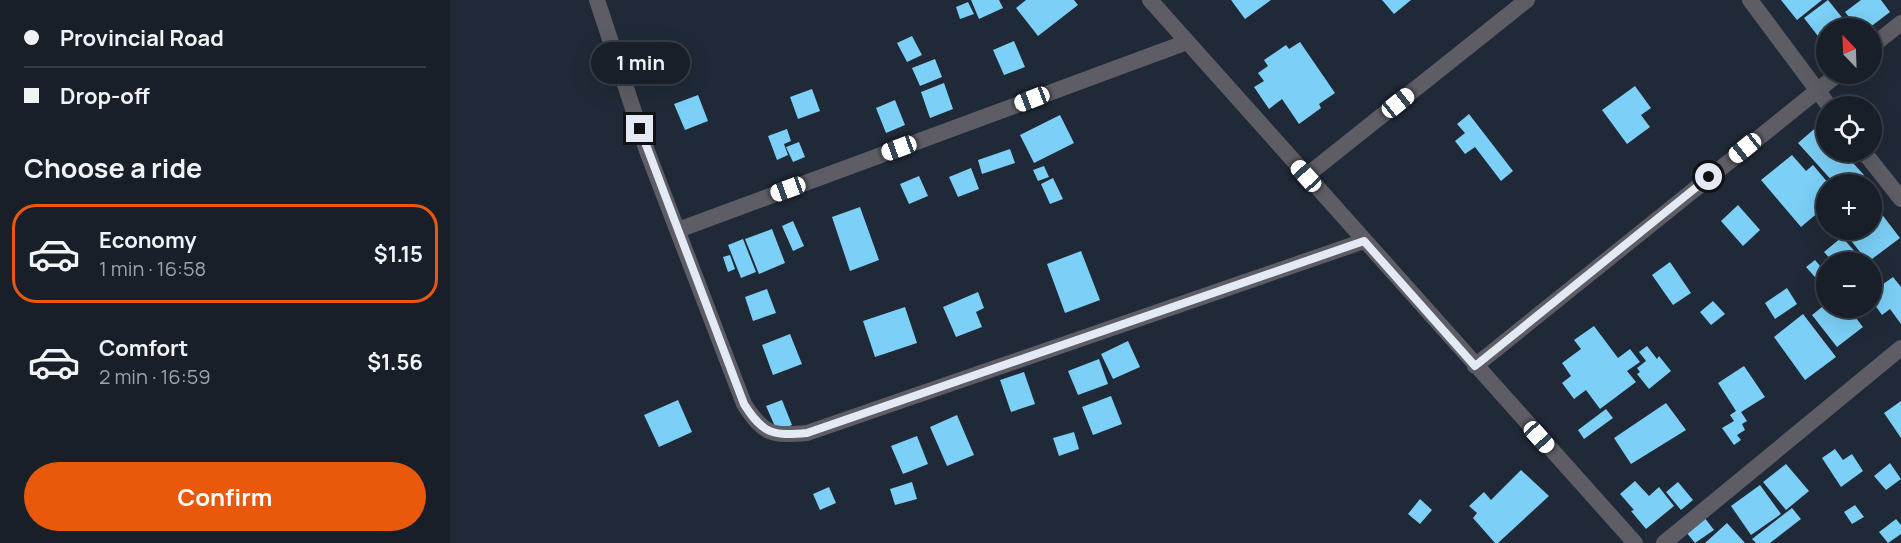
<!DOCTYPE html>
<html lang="en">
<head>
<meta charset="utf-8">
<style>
	:root { --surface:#181f29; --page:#212731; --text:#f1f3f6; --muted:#9fa2a8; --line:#363d46; --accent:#ea580c }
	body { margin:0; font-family:Manrope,sans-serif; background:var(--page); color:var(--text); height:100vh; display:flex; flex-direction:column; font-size:22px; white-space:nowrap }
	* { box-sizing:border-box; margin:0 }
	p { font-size:20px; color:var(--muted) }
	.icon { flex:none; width:33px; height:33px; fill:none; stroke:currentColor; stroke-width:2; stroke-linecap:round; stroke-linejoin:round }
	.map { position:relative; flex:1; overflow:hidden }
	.panel { display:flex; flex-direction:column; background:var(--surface); width:450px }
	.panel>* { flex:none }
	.banner { display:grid; align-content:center; height:132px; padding:0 24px; background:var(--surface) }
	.needle { width:39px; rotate:337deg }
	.fabs { position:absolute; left:1366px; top:18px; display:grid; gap:12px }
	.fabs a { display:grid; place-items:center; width:66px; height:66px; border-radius:50%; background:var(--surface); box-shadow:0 6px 24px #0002,0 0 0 2px var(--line); font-size:30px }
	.end { position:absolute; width:27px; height:27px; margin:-14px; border:8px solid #e4eaf3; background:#111; box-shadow:0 0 0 3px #111 }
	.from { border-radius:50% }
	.bubble { position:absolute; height:42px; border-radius:21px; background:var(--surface); box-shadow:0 6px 24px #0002,0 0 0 2px var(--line); font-size:20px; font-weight:700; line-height:42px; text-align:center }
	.car { position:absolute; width:18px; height:36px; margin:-18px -9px; border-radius:8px; box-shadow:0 0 4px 2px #0007; background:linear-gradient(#fff 24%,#345 0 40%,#fff 0 76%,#345 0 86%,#fff 0) }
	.banner b { display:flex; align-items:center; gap:21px; height:57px; font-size:22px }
	.banner b+b { border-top:2px solid var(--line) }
	.banner i { width:15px; height:15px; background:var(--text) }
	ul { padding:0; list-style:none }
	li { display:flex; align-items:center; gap:18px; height:99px; margin:0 12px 9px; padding:0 12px; border:3px solid transparent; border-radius:24px }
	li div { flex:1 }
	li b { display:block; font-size:22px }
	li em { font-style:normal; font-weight:700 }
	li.current { border-color:var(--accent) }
	li>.icon { width:54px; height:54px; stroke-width:1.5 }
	h2 { padding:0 24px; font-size:27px; line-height:72px }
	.cta { display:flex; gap:12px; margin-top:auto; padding:12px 24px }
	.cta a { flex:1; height:69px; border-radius:36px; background:var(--accent); color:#fff; font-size:24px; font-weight:700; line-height:69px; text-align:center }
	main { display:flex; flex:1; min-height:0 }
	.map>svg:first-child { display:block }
	.building { fill:#7ccff6 }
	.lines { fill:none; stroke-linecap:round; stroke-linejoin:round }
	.minor { stroke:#5e5d65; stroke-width:16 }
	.route { stroke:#e4eaf3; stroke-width:8 }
</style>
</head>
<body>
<main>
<section class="panel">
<div class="banner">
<b><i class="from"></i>Provincial Road</b>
<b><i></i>Drop-off</b>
</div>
<h2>Choose a ride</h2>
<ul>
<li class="current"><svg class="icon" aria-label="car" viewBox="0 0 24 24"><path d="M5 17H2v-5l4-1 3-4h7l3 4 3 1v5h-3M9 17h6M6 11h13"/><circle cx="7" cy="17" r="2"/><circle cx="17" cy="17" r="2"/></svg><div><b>Economy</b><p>1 min · 16:58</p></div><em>$1.15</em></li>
<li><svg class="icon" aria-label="car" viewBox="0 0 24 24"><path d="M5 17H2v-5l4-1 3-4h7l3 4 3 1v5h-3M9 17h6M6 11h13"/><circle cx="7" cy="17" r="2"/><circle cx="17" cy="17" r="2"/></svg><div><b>Comfort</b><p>2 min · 16:59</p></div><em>$1.56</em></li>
</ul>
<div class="cta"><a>Confirm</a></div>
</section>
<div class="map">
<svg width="1451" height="543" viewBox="0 0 1451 543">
	<rect width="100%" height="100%" fill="#202937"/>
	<path class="building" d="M521,0H549L553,8L529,19Z
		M576,0H624L628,5L588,36L566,8Z
		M781,0H821L795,19Z
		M932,0H961L944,14Z
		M1331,0H1372L1347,20Z
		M1378,0L1395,21L1386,28H1377V35L1371,40L1354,18Z
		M1411,0H1431L1440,12L1419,28H1408L1395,12Z
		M518,2L524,14L510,19L506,7Z
		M462,36L472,55L457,62L447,43Z
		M564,41L575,67L554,75L543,50Z
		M850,42L885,93L869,104L871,108L849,124L832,99L819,109L804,87L814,81L808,73L818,66L814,60L836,45L839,49Z
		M485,59L492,77L470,86L462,68Z
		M494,83L503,109L480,118L471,92Z
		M1185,86L1201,108L1191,115L1200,127L1177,144L1152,110Z
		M362,89L370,111L348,119L340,97Z
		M248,95L258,121L235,130L224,104Z
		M445,100L455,125L436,133L426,108Z
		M1019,114L1063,171L1051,181L1025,147L1015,154L1005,141L1015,133L1007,124Z
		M610,115L624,143L584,163L570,135Z
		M1370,124L1377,132V152H1393L1414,175L1403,184H1385L1348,143Z
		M337,129L341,141L334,144L338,155L327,160L318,136Z
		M349,142L355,157L343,162L336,147Z
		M560,149L565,163L532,174L528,160Z
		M1342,155L1356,171L1363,165L1379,184H1377V205L1351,227L1311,180Z
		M594,166L599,177L588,181L583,170Z
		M521,168L529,189L508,197L499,177Z
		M469,176L478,196L459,204L450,184Z
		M603,178L613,199L600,204L591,184Z
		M1288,205L1310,230L1293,246L1271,221Z
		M410,207L429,260L400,271L382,217Z
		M1427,208L1450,238L1418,262L1395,233L1400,230H1422V212Z
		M343,221L354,246L343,251L332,226Z
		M322,229L335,263L309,274L295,239Z
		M1392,237L1414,262H1383L1374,252Z
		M293,239L306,272L291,278L278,245Z
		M631,251L650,300L615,313L597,264Z
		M280,255L285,269L278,272L273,257Z
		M1365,260L1377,274V278L1371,284L1356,267Z
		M1220,262L1241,293L1223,305L1202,275Z
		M1443,277L1451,287V324L1440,309L1432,315L1422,301V292Z
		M1337,288L1347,304L1325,319L1315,303Z
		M317,289L326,313L303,321L295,297Z
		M528,292L534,308L526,312L532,327L506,337L493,307Z
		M1263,301L1275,314L1261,325L1250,312Z
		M1377,303V308H1398L1413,327L1387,347L1362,315Z
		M455,307L467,343L425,357L413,321Z
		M1353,314L1386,357L1355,380L1324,337Z
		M1144,326L1168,358L1180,349L1190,362L1177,371L1186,382L1150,409L1136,390L1124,399L1112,383L1121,376L1112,363L1131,349L1124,340Z
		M340,334L352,364L323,375L312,345Z
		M678,341L690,367L663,379L651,354Z
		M1197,346L1207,359L1209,356L1221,371L1199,389L1187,374L1190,372L1187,368L1196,361L1189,352Z
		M649,359L658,384L628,395L618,371Z
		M1294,366L1315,397L1291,412L1297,421L1292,424L1295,430L1287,435L1291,440L1284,445L1272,428L1284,421L1280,415L1286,411L1268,383Z
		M574,372L585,404L561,412L550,380Z
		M661,396L672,424L643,435L632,407Z
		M228,400L242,432L209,447L194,415Z
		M332,400L342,425L327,431L316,406Z
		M1451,401V438L1434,413Z
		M1216,403L1236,430L1181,464L1164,438Z
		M1156,409L1163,418L1134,439L1128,430Z
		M507,415L524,455L497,466L480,427Z
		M624,432L629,449L609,456L603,438Z
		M467,436L478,464L453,474L441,446Z
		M1385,449L1393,460L1402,454L1413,471L1391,487L1372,458Z
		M1440,463L1451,479L1436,490L1424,476Z
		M1336,464L1359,491L1336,510L1313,482Z
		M1071,470L1099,496L1048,543H1045L1023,518L1027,513L1019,506L1034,492L1041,500Z
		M1185,481L1199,496L1209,487L1224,506L1196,529L1181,511L1184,510L1170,494Z
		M462,482L467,499L445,505L440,489Z
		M1228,482L1243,500L1231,510L1216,492Z
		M1310,485L1331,514L1301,535L1281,506Z
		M379,487L386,503L370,510L363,494Z
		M970,499L982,510L970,524L958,514Z
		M1405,505L1414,517L1402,524L1394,512Z
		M1342,508L1351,519L1320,543H1306L1302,539Z
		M1254,517L1264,530L1245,543L1236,532Z
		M1446,519L1451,525V534L1438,543L1429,532Z
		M1277,523L1295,543H1255Z"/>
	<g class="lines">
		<path class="minor" d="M147,0L197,151L294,404C314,435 322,436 357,433L914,241
			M700,0L1185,543
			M1300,0L1379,106
			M1422,46L1451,23
			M1414,152L1451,199
			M856,176L1077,0
			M228,230L737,42
			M1025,366L1388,74
			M1214,543L1451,348"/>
	</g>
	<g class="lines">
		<path class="route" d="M190,129L294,404C313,434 322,436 357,433L914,241L1025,366L1259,177"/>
	</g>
</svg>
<div class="fabs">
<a><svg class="needle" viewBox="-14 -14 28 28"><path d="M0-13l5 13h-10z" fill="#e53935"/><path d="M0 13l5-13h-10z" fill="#9fa2a8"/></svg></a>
<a><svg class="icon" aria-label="locate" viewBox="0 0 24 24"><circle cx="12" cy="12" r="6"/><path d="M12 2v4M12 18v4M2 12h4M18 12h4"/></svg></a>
<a>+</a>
<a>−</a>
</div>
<i class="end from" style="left:1259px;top:177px"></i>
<i class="end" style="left:190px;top:129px"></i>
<div class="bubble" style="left:141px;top:42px;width:99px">1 min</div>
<i class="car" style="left:582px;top:99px;rotate:249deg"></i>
<i class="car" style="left:948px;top:103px;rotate:51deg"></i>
<i class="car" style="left:449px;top:148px;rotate:250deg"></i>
<i class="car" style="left:1295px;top:148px;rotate:231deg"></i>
<i class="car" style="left:856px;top:176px;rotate:318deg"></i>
<i class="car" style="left:338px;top:189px;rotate:250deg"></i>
<i class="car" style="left:1089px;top:437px;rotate:138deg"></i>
</div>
</main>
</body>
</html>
